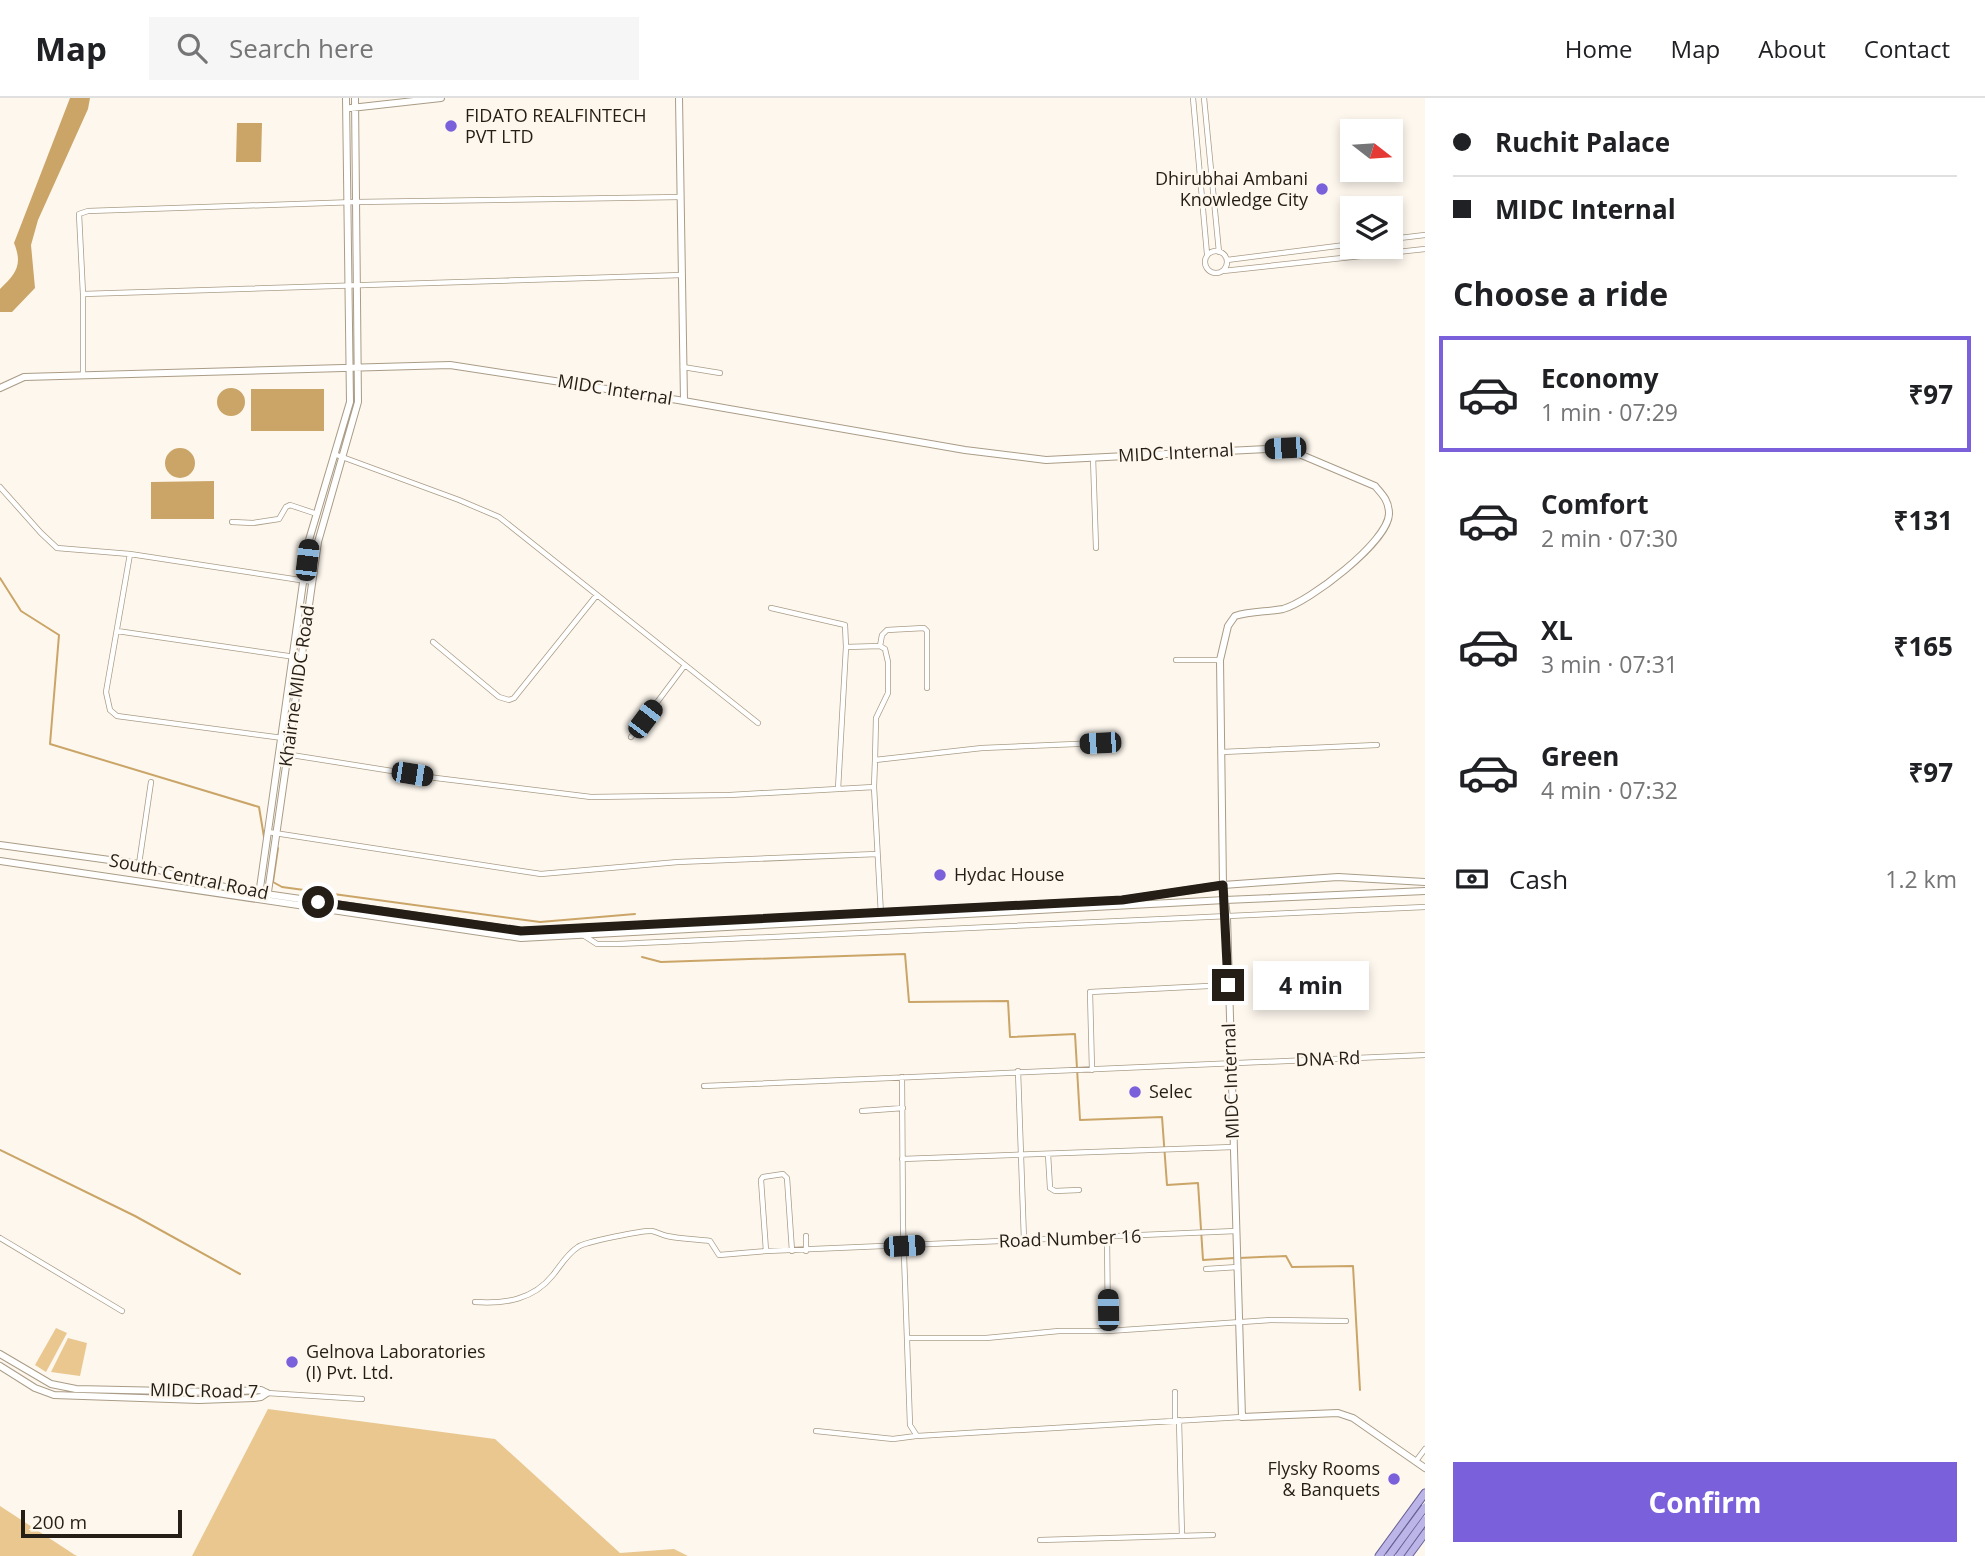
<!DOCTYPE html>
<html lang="en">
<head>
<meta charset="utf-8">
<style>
	:root { --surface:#fff; --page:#f6f6f6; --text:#202124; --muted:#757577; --line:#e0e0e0; --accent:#7a61db }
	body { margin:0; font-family:"Open Sans",sans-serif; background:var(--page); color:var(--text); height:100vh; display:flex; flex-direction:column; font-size:26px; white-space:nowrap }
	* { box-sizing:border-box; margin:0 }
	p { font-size:23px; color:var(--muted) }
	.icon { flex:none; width:38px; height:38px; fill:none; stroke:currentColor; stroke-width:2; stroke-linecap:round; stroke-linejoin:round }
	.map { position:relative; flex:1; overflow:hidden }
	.details { display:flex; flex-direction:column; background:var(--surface); width:560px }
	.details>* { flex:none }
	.banner { display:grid; align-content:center; height:154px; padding:0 28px; background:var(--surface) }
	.needle { width:46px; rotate:107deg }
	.controls { position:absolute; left:1340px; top:21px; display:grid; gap:14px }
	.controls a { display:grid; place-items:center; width:63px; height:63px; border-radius:0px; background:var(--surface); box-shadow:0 4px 10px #0003; font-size:35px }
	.scale { position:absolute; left:21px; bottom:18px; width:161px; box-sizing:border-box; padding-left:7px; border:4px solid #241e16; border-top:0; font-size:19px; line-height:24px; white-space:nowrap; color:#241e16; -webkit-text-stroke:5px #fdf7ee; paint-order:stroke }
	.end { position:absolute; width:32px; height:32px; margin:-16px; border:9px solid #241e16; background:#fff; box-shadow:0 0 0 4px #fff }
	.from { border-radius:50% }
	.bubble { position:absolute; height:49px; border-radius:0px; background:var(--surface); box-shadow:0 4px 10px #0003; font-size:23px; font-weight:700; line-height:49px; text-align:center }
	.car { position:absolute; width:21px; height:42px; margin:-21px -10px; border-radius:9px; box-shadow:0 0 5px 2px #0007; background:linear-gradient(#222 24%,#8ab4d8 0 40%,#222 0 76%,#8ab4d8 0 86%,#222 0) }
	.banner b { display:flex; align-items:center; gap:24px; height:66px; font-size:26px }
	.banner b+b { border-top:2px solid var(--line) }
	.banner i { width:18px; height:18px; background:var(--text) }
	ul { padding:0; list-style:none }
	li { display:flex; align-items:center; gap:21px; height:116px; margin:0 14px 10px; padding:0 14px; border:4px solid transparent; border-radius:0px }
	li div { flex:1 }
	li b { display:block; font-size:26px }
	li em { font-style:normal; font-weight:700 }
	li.active { border-color:var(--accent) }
	li>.icon { width:63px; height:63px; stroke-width:1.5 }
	h2 { padding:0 28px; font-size:32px; line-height:84px }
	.pay { display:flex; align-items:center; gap:18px; height:77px; padding:0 28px; font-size:26px }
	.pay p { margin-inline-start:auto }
	.cta { display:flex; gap:14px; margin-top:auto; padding:14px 28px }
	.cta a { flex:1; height:80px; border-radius:0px; background:var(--accent); color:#fff; font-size:28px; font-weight:700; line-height:80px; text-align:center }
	header { display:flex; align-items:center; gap:42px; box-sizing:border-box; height:98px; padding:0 35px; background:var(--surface); border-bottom:2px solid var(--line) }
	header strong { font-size:33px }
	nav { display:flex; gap:38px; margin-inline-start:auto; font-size:24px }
	.search { width:490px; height:63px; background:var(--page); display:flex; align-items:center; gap:18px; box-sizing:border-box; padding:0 24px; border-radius:0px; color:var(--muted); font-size:26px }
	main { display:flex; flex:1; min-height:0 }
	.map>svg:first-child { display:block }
	.green { fill:#e9c78f }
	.water { fill:#caa567 }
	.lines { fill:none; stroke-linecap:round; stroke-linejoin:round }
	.stream { stroke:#caa567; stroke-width:2 }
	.street-casing { stroke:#aa9c86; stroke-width:6 }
	.secondary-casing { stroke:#aa9c86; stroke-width:8 }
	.primary-casing { stroke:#6a6195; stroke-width:9 }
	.street { stroke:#fff; stroke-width:4.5 }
	.secondary { stroke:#fff; stroke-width:6 }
	.primary { stroke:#bcb6e8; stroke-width:7 }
	.primary-bridge-casing { stroke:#6a6195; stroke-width:9; stroke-linecap:butt }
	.primary-bridge { stroke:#bcb6e8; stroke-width:7 }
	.route { stroke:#241e16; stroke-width:9 }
	.poi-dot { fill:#7a61db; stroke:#fdf7ee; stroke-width:2.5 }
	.labels { text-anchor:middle; stroke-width:5; stroke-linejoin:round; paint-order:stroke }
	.poi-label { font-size:18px; fill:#241e16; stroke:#fdf7ee; text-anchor:start }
	.street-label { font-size:18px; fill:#241e16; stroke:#fdf7ee }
</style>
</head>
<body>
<header>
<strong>Map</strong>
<div class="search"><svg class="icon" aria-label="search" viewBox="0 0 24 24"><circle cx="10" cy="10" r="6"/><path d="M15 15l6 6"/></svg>Search here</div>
<nav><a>Home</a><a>Map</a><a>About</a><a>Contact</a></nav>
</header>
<main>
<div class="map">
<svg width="1425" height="1458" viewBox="0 0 1425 1458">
	<rect width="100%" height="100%" fill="#fdf7ee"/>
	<path class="green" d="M56,1230L67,1235L46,1274L35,1267Z
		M68,1240L87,1245L80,1278L51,1274Z
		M268,1311L495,1341L620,1455L674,1451L688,1458H192Z
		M0,1408L75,1457L77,1458H0Z"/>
	<path class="water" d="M70,0H90L88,11L38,122L31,147L35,190L12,214H0V191C16,176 23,167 14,145Z
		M237,25H262L261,64H236Z
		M217 304a14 14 0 1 1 28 0a14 14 0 1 1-28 0Z
		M251,291H324V333H251Z
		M165 365a15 15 0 1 1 30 0a15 15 0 1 1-30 0Z
		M214,383V421H151V384Z"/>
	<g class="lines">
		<path class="stream" d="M0,480L21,513L59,537L50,646L259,709L264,739
			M278,750L273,784L282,789L540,824L635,816
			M642,859L661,864L905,856L909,904L1008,903L1010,939L1075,936L1080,1022L1162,1019L1167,1087L1198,1085L1203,1162L1234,1160
			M0,1052L135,1118L240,1176
			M1239,1160L1286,1158L1292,1169L1353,1168L1360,1292"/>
		<g class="street-casing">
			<path id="street" d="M1193,0L1207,156
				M1204,0L1219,154
				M1391,141L1425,137
				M1205 164a11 11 0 1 1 22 0a11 11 0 1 1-22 0Z
				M1227,162L1353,146
				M1223,173L1425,151
				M83,196L682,177
				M683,269L720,275
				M83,277V196L79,116L88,113L356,104L681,99
				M334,356L459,402L499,419L758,625
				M1093,359L1096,450
				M0,389L41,435L57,450L130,456L313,484
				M232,424L253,425L279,421L286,409L290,407L317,416
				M130,456L106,594L110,612L117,618L283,640
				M771,510L845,527L846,549L880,548L885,551L888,564V595L876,620L875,662
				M117,533L302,560
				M433,544L499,599L509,602L514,600L596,498
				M880,548L882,537L887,532L924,530L927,533V590
				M1176,562H1220
				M631,639L685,567
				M1222,654L1377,647
				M279,655L436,680L591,699L730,697L874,689
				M838,691L846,549
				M268,734L541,776L678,764L877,756
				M139,766L151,684
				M881,817L874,689L875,662L982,650L1100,645
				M583,837L597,846H618L1425,809
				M1092,972L1090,894L1228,887
				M1018,973L1024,1142
				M902,979L903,1128L910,1327L917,1338L1242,1319
				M704,988L1425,957
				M862,1013L903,1010
				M1048,1056L1050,1090L1055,1093L1079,1092
				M902,1061L1233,1049
				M806,1138V1153
				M1107,1139L1108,1233
				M0,1140L122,1213
				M766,1153L761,1082L763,1079L783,1076L787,1080L792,1153
				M1206,1171L1238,1169
				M475,1204C505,1206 533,1202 553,1177C561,1167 567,1156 578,1149C584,1144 644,1132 652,1133C657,1134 662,1137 667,1138C681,1141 696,1141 710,1143L719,1157L766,1153L1236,1133
				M907,1240H986L1059,1233H1108L1271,1222L1346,1223
				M1175,1294V1322
				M267,1295L362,1301
				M1179,1322L1182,1438
				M816,1333L893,1341L916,1338
				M1416,1363L1425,1351
				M1040,1442L1213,1437"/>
		</g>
		<g class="secondary-casing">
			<path id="secondary" d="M679,0L684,303
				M351,10L441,0
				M0,290L24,279L450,267L678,302L965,352L1046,362L1285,350L1375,388C1383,397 1389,403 1389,416C1388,444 1309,504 1283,511C1267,514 1251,513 1235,518L1228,528L1220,562L1223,787L1227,819L1242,1319L1338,1315L1353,1320L1425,1370
				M0,747L139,766L198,784L259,795L521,833L1122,802L1223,787L1338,779L1425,784
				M0,763L521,840L1225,802L1425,793
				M259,797L309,442L350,304L346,0
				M267,801L318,444L358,304L355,0
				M0,1256L51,1286L76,1291L215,1294L261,1292L267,1295
				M0,1268L35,1290L54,1297L199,1302L254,1300L261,1299L267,1295"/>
		</g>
		<g class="primary-casing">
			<path id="primary" d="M1379,1458L1425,1395
				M1408,1458L1425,1435"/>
		</g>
		<use href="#street" class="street"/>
		<use href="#secondary" class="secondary"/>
		<use href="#primary" class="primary"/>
		<g class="primary-bridge-casing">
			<path id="primary-bridge" d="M1389,1458L1425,1409
				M1399,1458L1425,1422"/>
		</g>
		<use href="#primary-bridge" class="primary-bridge"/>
	</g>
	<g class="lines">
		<path class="route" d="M318,804L521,833L1122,802L1223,787L1228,887"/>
	</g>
	<g class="poi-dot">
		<circle cx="451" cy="28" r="7"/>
		<circle cx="1322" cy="91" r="7"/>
		<circle cx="940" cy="777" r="7"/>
		<circle cx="1135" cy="994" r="7"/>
		<circle cx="292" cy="1264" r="7"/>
		<circle cx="1394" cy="1381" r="7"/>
	</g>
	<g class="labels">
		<g class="poi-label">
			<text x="465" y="24">FIDATO REALFINTECH<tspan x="465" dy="21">PVT LTD</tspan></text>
			<text x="1308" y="87" text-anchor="end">Dhirubhai Ambani<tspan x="1308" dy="21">Knowledge City</tspan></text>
			<text x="954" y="783">Hydac House</text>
			<text x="1149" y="1000">Selec</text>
			<text x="306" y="1260">Gelnova Laboratories<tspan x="306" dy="21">(I) Pvt. Ltd.</tspan></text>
			<text x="1380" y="1377" text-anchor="end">Flysky Rooms<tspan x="1380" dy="21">&amp; Banquets</tspan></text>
		</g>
		<g class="street-label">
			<text transform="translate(615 292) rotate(9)" y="6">MIDC Internal</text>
			<text transform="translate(1176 355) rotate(-3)" y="6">MIDC Internal</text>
			<text transform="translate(297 588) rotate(-82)" y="6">Khairne MIDC Road</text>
			<text transform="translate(189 779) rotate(12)" y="6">South Central Road</text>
			<text transform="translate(1328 961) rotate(-2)" y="6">DNA Rd</text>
			<text transform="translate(1231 983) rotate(-92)" y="6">MIDC Internal</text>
			<text transform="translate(1070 1141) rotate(-2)" y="6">Road Number 16</text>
			<text transform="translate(204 1293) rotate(1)" y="6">MIDC Road 7</text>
		</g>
	</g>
</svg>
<div class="controls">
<a><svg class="needle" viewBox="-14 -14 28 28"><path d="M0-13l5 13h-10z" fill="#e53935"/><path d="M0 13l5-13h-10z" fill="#757577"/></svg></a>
<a><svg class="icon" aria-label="layers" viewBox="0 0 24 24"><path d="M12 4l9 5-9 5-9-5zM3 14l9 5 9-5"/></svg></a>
</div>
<div class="scale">200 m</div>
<i class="end from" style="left:318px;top:804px"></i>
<i class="end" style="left:1228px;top:887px"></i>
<div class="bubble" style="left:1253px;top:863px;width:116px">4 min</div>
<i class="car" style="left:1285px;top:350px;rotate:267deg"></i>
<i class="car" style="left:307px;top:462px;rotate:7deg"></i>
<i class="car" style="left:645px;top:621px;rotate:37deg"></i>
<i class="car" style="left:1100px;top:645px;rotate:267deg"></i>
<i class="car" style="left:412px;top:676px;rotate:99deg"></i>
<i class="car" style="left:904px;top:1148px;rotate:87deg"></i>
<i class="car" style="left:1108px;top:1212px;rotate:359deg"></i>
</div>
<section class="details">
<div class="banner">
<b><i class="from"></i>Ruchit Palace</b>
<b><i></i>MIDC Internal</b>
</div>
<h2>Choose a ride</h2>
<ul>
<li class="active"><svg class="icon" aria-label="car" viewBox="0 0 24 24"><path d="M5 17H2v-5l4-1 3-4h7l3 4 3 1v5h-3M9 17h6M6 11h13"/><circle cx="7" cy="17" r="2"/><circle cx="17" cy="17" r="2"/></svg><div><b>Economy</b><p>1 min · 07:29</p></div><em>₹97</em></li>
<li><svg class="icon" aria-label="car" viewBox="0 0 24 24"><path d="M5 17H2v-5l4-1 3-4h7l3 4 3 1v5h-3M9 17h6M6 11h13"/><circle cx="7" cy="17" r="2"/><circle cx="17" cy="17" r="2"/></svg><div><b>Comfort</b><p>2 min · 07:30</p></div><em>₹131</em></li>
<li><svg class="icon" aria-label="car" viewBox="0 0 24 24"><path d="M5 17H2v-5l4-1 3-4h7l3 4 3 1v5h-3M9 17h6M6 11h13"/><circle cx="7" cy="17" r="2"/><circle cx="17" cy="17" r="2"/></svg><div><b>XL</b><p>3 min · 07:31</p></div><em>₹165</em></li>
<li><svg class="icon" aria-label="car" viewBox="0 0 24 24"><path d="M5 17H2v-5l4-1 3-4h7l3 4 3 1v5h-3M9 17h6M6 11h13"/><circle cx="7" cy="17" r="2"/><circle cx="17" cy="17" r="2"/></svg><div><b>Green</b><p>4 min · 07:32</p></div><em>₹97</em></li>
</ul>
<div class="pay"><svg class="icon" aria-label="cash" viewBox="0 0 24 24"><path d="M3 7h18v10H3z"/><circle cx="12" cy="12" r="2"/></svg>Cash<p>1.2 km</p></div>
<div class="cta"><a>Confirm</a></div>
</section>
</main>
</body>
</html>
